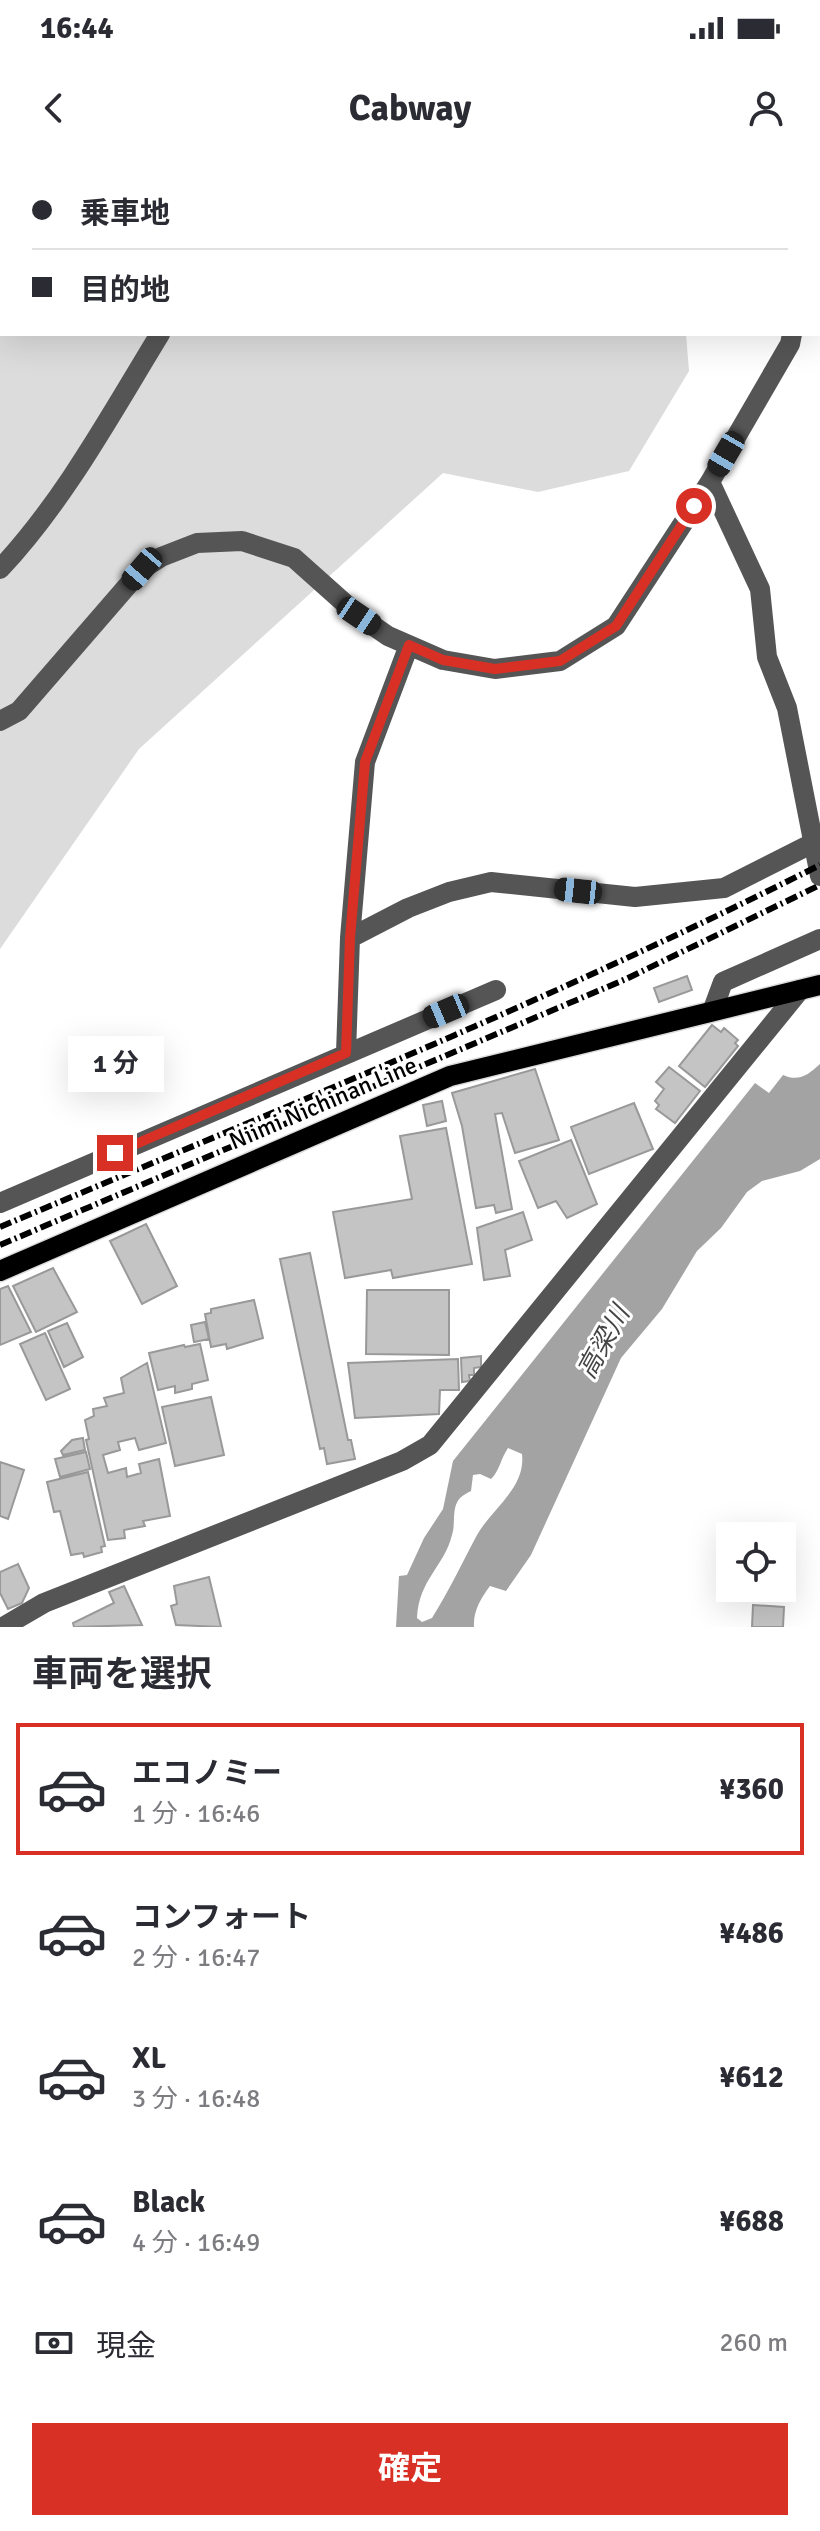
<!DOCTYPE html>
<html lang="ja">
<head>
<meta charset="utf-8">
<style>
	:root { --surface:#fff; --page:#f7f7f7; --text:#2b2b33; --muted:#7c7c81; --line:#e1e1e2; --accent:#d93025 }
	body { margin:0; font-family:Signika,"Noto Sans JP",sans-serif; background:var(--page); color:var(--text); height:100vh; display:flex; flex-direction:column; font-size:30px; white-space:nowrap }
	* { box-sizing:border-box; margin:0 }
	p { font-size:26px; color:var(--muted) }
	.icon { flex:none; width:44px; height:44px; fill:none; stroke:currentColor; stroke-width:2; stroke-linecap:round; stroke-linejoin:round }
	.map { position:relative; height:1467px; overflow:hidden }
	.panel { display:flex; flex-direction:column; background:var(--surface); flex:1 }
	.panel>* { flex:none }
	.banner { position:absolute; left:0px; top:0px; width:820px; height:176px; box-shadow:0 8px 32px #0002; display:grid; align-content:center; height:176px; padding:0 32px; background:var(--surface) }
	.controls { position:absolute; left:716px; top:1362px; display:grid; gap:16px }
	.controls a { display:grid; place-items:center; width:80px; height:80px; border-radius:0px; background:var(--surface); box-shadow:0 8px 32px #0002; font-size:40px }
	.end { position:absolute; width:36px; height:36px; margin:-18px; border:10px solid #d93025; background:#fff; box-shadow:0 0 0 4px #fff }
	.from { border-radius:50% }
	.bubble { position:absolute; height:56px; border-radius:0px; background:var(--surface); box-shadow:0 8px 32px #0002; font-size:26px; font-weight:700; line-height:56px; text-align:center }
	.car { position:absolute; width:24px; height:48px; margin:-24px -12px; border-radius:10px; box-shadow:0 0 6px 2px #0007; background:linear-gradient(#222 24%,#8ab4d8 0 40%,#222 0 76%,#8ab4d8 0 86%,#222 0) }
	.banner b { display:flex; align-items:center; gap:28px; height:76px; font-size:30px }
	.banner b+b { border-top:2px solid var(--line) }
	.banner i { width:20px; height:20px; background:var(--text) }
	ul { padding:0; list-style:none }
	li { display:flex; align-items:center; gap:24px; height:132px; margin:0 16px 12px; padding:0 16px; border:4px solid transparent; border-radius:0px }
	li div { flex:1 }
	li b { display:block; font-size:30px }
	li em { font-style:normal; font-weight:700 }
	li.on { border-color:var(--accent) }
	li>.icon { width:72px; height:72px; stroke-width:1.5 }
	h2 { padding:0 32px; font-size:36px; line-height:96px }
	.pay { display:flex; align-items:center; gap:20px; height:88px; padding:0 32px; font-size:30px }
	.pay p { margin-inline-start:auto }
	.cta { display:flex; gap:16px; margin-top:auto; padding:16px 32px }
	.cta a { flex:1; height:92px; border-radius:0px; background:var(--accent); color:#fff; font-size:32px; font-weight:700; line-height:92px; text-align:center }
	.status { display:flex; justify-content:space-between; align-items:center; height:56px; padding:0 40px; background:var(--surface); direction:ltr }
	.status svg { height:22px; fill:currentColor }
	header { display:flex; justify-content:space-between; align-items:center; height:104px; padding:0 32px; background:var(--surface); font-size:36px; font-weight:700 }
	.map>svg:first-child { display:block }
	.green { fill:#dcdcdc }
	.water { fill:#a3a3a3; fill-rule:evenodd }
	.lines { fill:none; stroke-linecap:round; stroke-linejoin:round }
	.river { stroke:#a3a3a3; stroke-width:48 }
	.building { fill:#c4c4c4; stroke:#999; stroke-width:2 }
	.major-casing { stroke:#dbdbdb; stroke-width:23 }
	.minor { stroke:#555; stroke-width:20 }
	.major { stroke:#000; stroke-width:20 }
	.rail { stroke:#000; stroke-width:6; stroke-dasharray:12 4 2 4; stroke-linecap:butt }
	.route { stroke:#d93025; stroke-width:10 }
	.labels { text-anchor:middle; stroke-width:6; stroke-linejoin:round; paint-order:stroke }
	.street-label { font-size:24px; fill:#000; stroke:#fff }
	.water-label { font-size:26px; font-style:italic; fill:#444; stroke:#fff }
</style>
</head>
<body>
<div class="status"><b>16:44</b><svg viewBox="0 0 49 12"><path d="M0 12V9h3v3zM5 12V6h3v6zM10 12V3h3v9zM15 12V0h3v12zM26 1h20v11H26zM47 4h2v5h-2z"/></svg></div>
<header><svg class="icon" aria-label="back" viewBox="0 0 24 24"><path d="M15 5l-7 7 7 7"/></svg>Cabway<svg class="icon" aria-label="person" viewBox="0 0 24 24"><circle cx="12" cy="8" r="4"/><path d="M4 21q1-7 8-7t8 7"/></svg></header>
<div class="map">
<svg width="820" height="1467" viewBox="0 0 820 1467">
	<rect width="100%" height="100%" fill="#fff"/>
	<path class="green" d="M0,0H674L2,2V174H686L689,211L629,311L538,332L443,313L139,589L0,789Z"/>
	<path class="water" d="M820,904V999L800,1011L762,1021L747,1032L721,1068L697,1091L662,1149L621,1198L531,1395L506,1431L490,1426C481,1438 473,1451 474,1467H396L399,1416L407,1415L424,1378L443,1349L453,1301L755,923L769,933L783,915C799,922 808,915 820,904ZM508,1288L522,1294C526,1328 492,1348 477,1375C462,1403 449,1431 432,1458L422,1462L417,1458C419,1419 444,1407 452,1375C456,1363 451,1348 460,1338C463,1335 467,1333 471,1331L473,1315L480,1314L491,1319C499,1312 501,1298 508,1288Z"/>
	<g class="lines">
		<path class="river" d="M818,21L820,25"/>
	</g>
	<path class="building" d="M687,816L692,830L659,842L654,828Z
		M712,865L721,872L724,868L738,880L735,883L738,886L705,927L679,906Z
		M669,907L700,931L675,963L656,949L659,945L655,941L664,929L656,922Z
		M535,909L559,980L515,993L502,953L495,954L512,1049L496,1053L494,1045L476,1048L462,966L452,933Z
		M442,941L446,961L427,966L423,945Z
		M634,943L653,989L589,1014L571,967Z
		M446,968L472,1104L393,1118L391,1110L345,1118L333,1052L412,1039L400,976Z
		M571,980L597,1044L567,1058L556,1041L538,1048L519,1001Z
		M523,1052L532,1080L505,1090L510,1116L484,1120L477,1068Z
		M146,1064L177,1126L142,1144L110,1081Z
		M310,1093L348,1280H351L355,1299L327,1304L324,1288L320,1289L280,1099Z
		M53,1108L77,1152L36,1172L13,1126Z
		M8,1126L31,1172L0,1185V1129Z
		M367,1130H449V1195L366,1194Z
		M254,1140L263,1178L227,1189L226,1184L211,1187L205,1154L211,1153V1149Z
		M205,1162L209,1179L194,1182L191,1165Z
		M67,1163L83,1197L64,1207L48,1171Z
		M45,1173L70,1229L46,1240L20,1184Z
		M200,1184L208,1220L192,1224V1229L175,1233V1226L158,1230L149,1193L184,1185L185,1187Z
		M481,1196V1207L474,1208V1215H469L470,1221L462,1222L461,1198Z
		M458,1199L459,1230H440L439,1254L355,1258L348,1203Z
		M147,1203L166,1283L139,1290L135,1278L118,1282L120,1290L103,1295L108,1313L126,1308L127,1317L141,1313L139,1304L159,1299L170,1356L143,1361L145,1366L124,1370L125,1378L108,1380L86,1280L89,1279L85,1260L94,1256L93,1249L107,1246L104,1238L124,1233L121,1218Z
		M211,1237L224,1295L175,1306L162,1247Z
		M83,1278L85,1290L63,1295L61,1291L72,1280Z
		M86,1292L90,1309L60,1317L55,1299Z
		M0,1302L24,1310L8,1359L0,1356Z
		M88,1312L105,1386L101,1387L102,1392L84,1397L83,1393L71,1395L60,1351L54,1352L47,1322Z
		M18,1404L29,1428L22,1443L8,1449L0,1433V1412Z
		M209,1417L221,1467L176,1465L171,1446L177,1444L174,1426Z
		M124,1426L142,1465L74,1467L73,1463L114,1443L109,1432Z
		M753,1445L784,1447L783,1467H752Z"/>
	<g class="lines">
		<g class="major-casing">
			<path id="major" d="M0,1111L450,916L820,825"/>
		</g>
		<path class="minor" d="M771,0L773,2
			M233,2L234,0
			M710,322L760,429L767,497L787,548L820,716
			M0,409C64,341 111,254 160,174
			M0,561L19,551L142,409L161,397L197,383L242,381L294,398L359,456L388,476L443,500L495,509L560,501L616,466L710,322L790,184L792,174
			M350,778L408,748L449,732L491,722L635,737L724,728L815,682
			M713,849L723,822L820,779
			M346,893L350,778L365,602L409,485
			M0,1043L496,830
			M3,1467L44,1443L402,1301L430,1285L800,830"/>
		<use href="#major" class="major"/>
		<path class="rail" d="M0,1067C275,951 553,840 820,705
			M0,1085L626,819L820,725"/>
	</g>
	<g class="lines">
		<path class="route" d="M115,993L346,893L350,778L365,602L409,485L443,500L495,509L560,501L616,466L694,346"/>
	</g>
	<g class="labels">
		<g class="street-label">
			<text transform="translate(323 943) rotate(-23)" y="8">Niimi Nichinan Line</text>
		</g>
		<g class="water-label">
			<text transform="translate(603 1182) rotate(-61)" y="9">高梁川</text>
		</g>
	</g>
</svg>
<div class="controls">
<a><svg class="icon" aria-label="locate" viewBox="0 0 24 24"><circle cx="12" cy="12" r="6"/><path d="M12 2v4M12 18v4M2 12h4M18 12h4"/></svg></a>
</div>
<i class="end from" style="left:694px;top:346px"></i>
<i class="end" style="left:115px;top:993px"></i>
<div class="bubble" style="left:68px;top:876px;width:96px">1 分</div>
<i class="car" style="left:726px;top:294px;rotate:210deg"></i>
<i class="car" style="left:142px;top:409px;rotate:221deg"></i>
<i class="car" style="left:359px;top:456px;rotate:124deg"></i>
<i class="car" style="left:578px;top:731px;rotate:276deg"></i>
<i class="car" style="left:446px;top:851px;rotate:247deg"></i>
<div class="banner">
<b><i class="from"></i>乗車地</b>
<b><i></i>目的地</b>
</div>
</div>
<section class="panel">
<h2>車両を選択</h2>
<ul>
<li class="on"><svg class="icon" aria-label="car" viewBox="0 0 24 24"><path d="M5 17H2v-5l4-1 3-4h7l3 4 3 1v5h-3M9 17h6M6 11h13"/><circle cx="7" cy="17" r="2"/><circle cx="17" cy="17" r="2"/></svg><div><b>エコノミー</b><p>1 分 · 16:46</p></div><em>¥360</em></li>
<li><svg class="icon" aria-label="car" viewBox="0 0 24 24"><path d="M5 17H2v-5l4-1 3-4h7l3 4 3 1v5h-3M9 17h6M6 11h13"/><circle cx="7" cy="17" r="2"/><circle cx="17" cy="17" r="2"/></svg><div><b>コンフォート</b><p>2 分 · 16:47</p></div><em>¥486</em></li>
<li><svg class="icon" aria-label="car" viewBox="0 0 24 24"><path d="M5 17H2v-5l4-1 3-4h7l3 4 3 1v5h-3M9 17h6M6 11h13"/><circle cx="7" cy="17" r="2"/><circle cx="17" cy="17" r="2"/></svg><div><b>XL</b><p>3 分 · 16:48</p></div><em>¥612</em></li>
<li><svg class="icon" aria-label="car" viewBox="0 0 24 24"><path d="M5 17H2v-5l4-1 3-4h7l3 4 3 1v5h-3M9 17h6M6 11h13"/><circle cx="7" cy="17" r="2"/><circle cx="17" cy="17" r="2"/></svg><div><b>Black</b><p>4 分 · 16:49</p></div><em>¥688</em></li>
</ul>
<div class="pay"><svg class="icon" aria-label="cash" viewBox="0 0 24 24"><path d="M3 7h18v10H3z"/><circle cx="12" cy="12" r="2"/></svg>現金<p>260 m</p></div>
<div class="cta"><a>確定</a></div>
</section>
</body>
</html>
